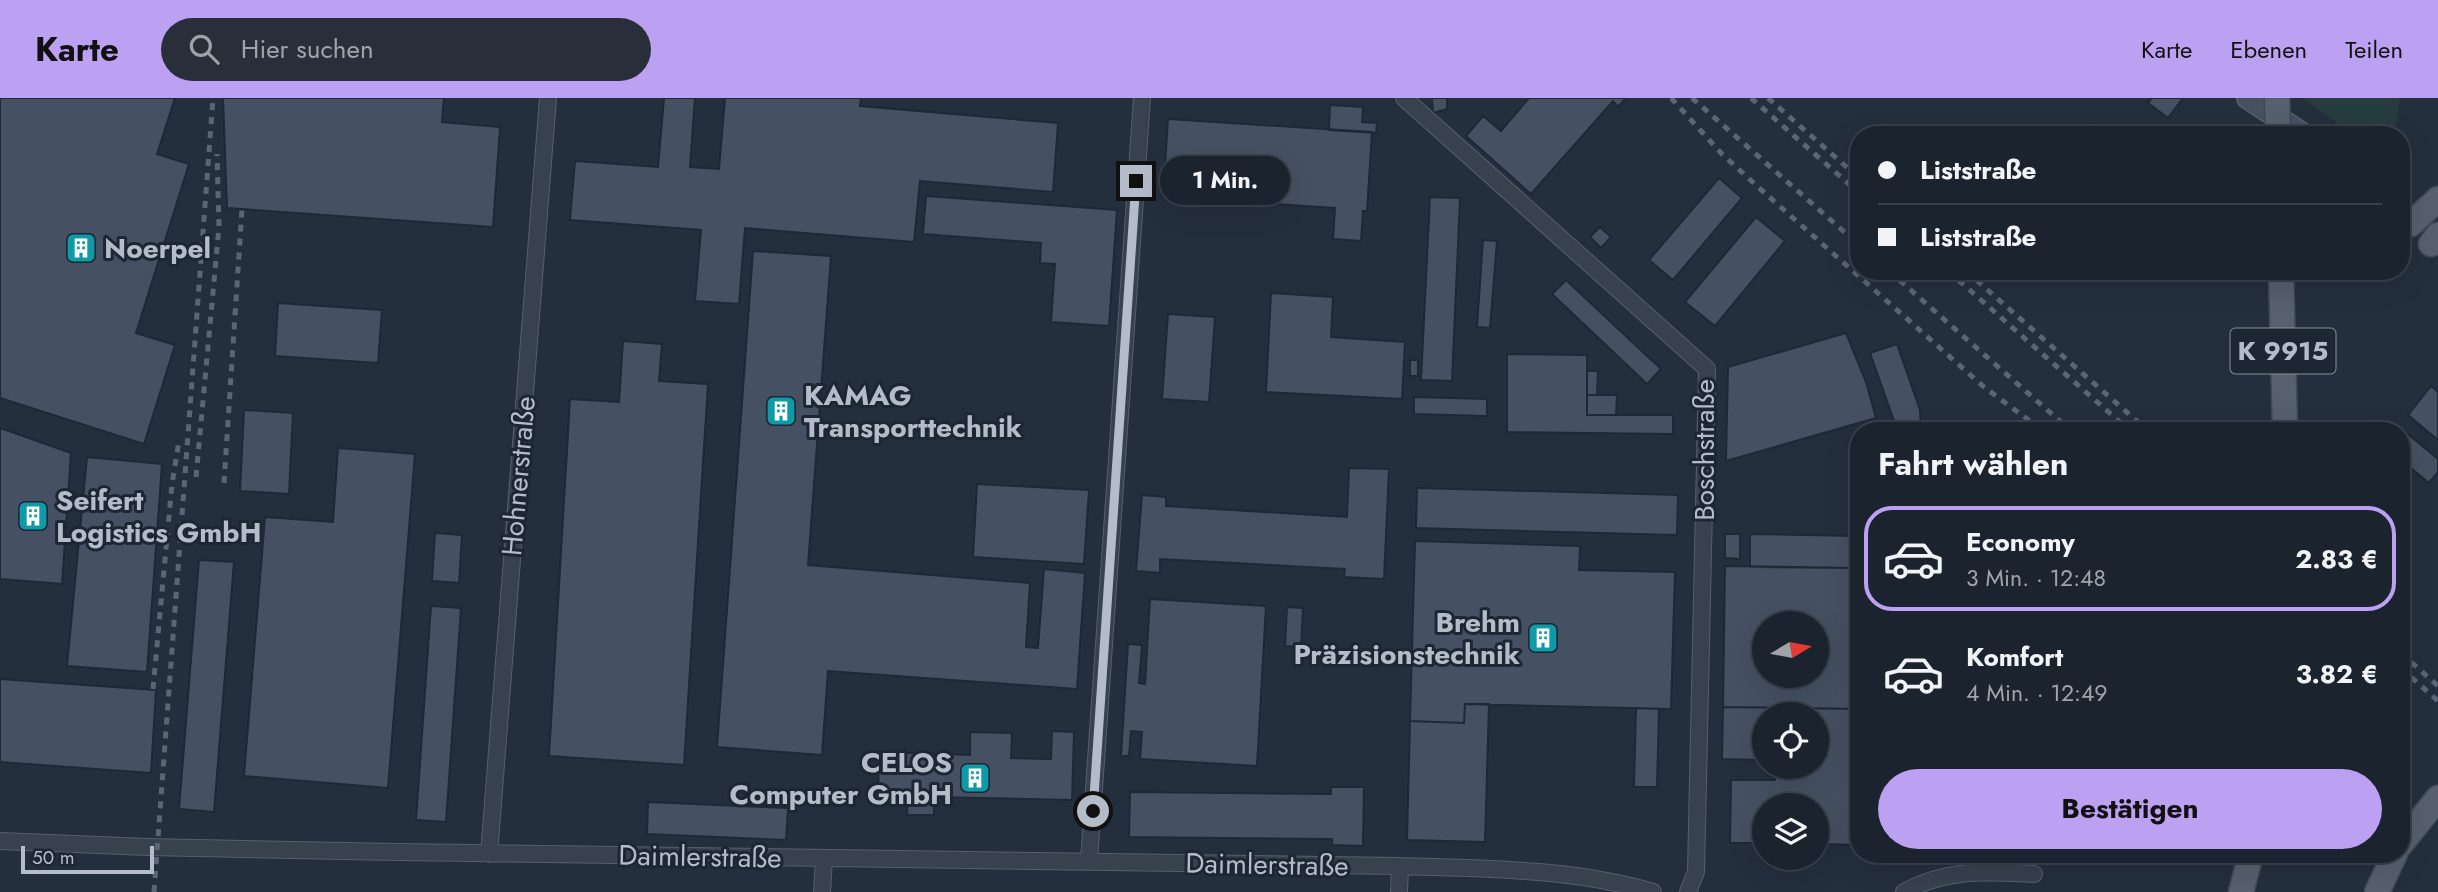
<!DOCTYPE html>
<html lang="de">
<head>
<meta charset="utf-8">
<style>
	:root { --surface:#1b232e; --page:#282f3a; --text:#f1f3f6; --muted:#a0a4aa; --line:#39404a; --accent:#bca0f2 }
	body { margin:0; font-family:Jost,sans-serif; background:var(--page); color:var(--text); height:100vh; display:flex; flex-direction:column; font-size:26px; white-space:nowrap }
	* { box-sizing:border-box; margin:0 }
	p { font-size:23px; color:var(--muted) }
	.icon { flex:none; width:38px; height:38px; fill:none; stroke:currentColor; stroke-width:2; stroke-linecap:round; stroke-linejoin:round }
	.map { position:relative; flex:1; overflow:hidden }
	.details { position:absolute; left:1850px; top:324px; width:560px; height:441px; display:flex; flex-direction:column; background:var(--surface); border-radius:28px; box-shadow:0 7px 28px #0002,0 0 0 2px var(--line) }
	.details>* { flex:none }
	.top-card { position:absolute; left:1850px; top:28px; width:560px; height:154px; border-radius:28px; box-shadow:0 7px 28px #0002,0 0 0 2px var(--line); display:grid; align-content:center; height:154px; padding:0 28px; background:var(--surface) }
	.needle { width:46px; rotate:80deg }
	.controls { position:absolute; left:1752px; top:513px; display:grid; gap:14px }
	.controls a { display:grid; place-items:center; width:77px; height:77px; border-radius:50%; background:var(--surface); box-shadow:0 7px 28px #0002,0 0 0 2px var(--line); font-size:35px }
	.scale { position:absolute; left:21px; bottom:18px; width:133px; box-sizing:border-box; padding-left:7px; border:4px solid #b4bcc9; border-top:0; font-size:19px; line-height:24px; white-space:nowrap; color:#b4bcc9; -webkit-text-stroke:5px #1d2633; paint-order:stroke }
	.end { position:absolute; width:32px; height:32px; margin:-16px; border:9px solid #b4bcc9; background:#111; box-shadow:0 0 0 4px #111 }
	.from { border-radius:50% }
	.bubble { position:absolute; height:49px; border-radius:24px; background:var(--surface); box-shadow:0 7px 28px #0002,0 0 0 2px var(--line); font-size:23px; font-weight:700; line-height:49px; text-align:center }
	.top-card b { display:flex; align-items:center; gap:24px; height:66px; font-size:26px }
	.top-card b+b { border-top:2px solid var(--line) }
	.top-card i { width:18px; height:18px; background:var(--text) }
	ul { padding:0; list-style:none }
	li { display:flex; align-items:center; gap:21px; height:105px; margin:0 14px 10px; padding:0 14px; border:4px solid transparent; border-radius:28px }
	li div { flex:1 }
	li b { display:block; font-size:26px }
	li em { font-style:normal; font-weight:700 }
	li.on { border-color:var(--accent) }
	li>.icon { width:63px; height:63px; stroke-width:1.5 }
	h2 { padding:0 28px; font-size:32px; line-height:84px }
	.primary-button { display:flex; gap:14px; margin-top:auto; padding:14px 28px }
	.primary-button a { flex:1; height:80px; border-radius:42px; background:var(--accent); color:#111; font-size:28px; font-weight:700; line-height:80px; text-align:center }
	header { display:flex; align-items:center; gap:42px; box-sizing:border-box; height:98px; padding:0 35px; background:var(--accent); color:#111 }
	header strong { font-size:33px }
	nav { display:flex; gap:38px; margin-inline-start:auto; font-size:24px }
	.search { width:490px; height:63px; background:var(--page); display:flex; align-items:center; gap:18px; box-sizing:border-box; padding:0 24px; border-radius:38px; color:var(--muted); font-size:26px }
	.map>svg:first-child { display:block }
	.green { fill:#263c3f }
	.building { fill:#455162; stroke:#1f2835; stroke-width:2; fill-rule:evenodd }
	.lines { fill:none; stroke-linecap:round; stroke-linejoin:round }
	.street-casing { stroke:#565f6c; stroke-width:18 }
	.secondary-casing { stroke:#565f6c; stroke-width:24 }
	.primary-casing { stroke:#414a57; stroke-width:27 }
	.street { stroke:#38414e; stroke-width:16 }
	.secondary { stroke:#465061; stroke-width:21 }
	.primary { stroke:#56606e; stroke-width:24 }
	.rail { stroke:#5a6575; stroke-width:5; stroke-dasharray:7 7; stroke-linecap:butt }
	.primary-bridge-casing { stroke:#414a57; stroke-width:27; stroke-linecap:butt }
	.primary-bridge { stroke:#56606e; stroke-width:24 }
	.route { stroke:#b4bcc9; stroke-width:9 }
	.labels { text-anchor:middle; stroke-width:6; stroke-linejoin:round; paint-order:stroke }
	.shield { fill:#1d2633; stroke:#878f9c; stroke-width:2 }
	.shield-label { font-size:26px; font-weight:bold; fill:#b4bcc9 }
	.poi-label { font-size:28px; font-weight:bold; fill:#b4bcc9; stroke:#1d2633; text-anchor:start }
	.street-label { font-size:28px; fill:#b4bcc9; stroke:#1d2633 }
</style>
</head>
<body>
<header>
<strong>Karte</strong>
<div class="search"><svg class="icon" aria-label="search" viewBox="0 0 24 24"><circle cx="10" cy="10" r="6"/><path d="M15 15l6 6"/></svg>Hier suchen</div>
<nav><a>Karte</a><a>Ebenen</a><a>Teilen</a></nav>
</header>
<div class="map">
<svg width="2438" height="794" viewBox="0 0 2438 794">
	<rect width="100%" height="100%" fill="#242f3e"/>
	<path class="green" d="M2302,0H2400L2394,37H2354Z"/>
	<path class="building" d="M0,0H175L157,56L189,66L136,235L175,247L144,346L0,300Z
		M223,0H444L442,24L500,29L493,129L227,110Z
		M664,0H695L690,69L719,71L725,0H861L860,8L1058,25L1053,94L920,83L914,144L745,130L739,206L695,203L701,132L570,122L575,63L658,69Z
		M1432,0H1447V11L1433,15Z
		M1529,0H1626L1618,9L1613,3L1531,96L1466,38L1483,18L1501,33Z
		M2152,0H2183L2168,20L2148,5Z
		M1330,7L1363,9L1362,24L1377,25L1376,35L1329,32Z
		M1168,21L1372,34L1367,113H1363L1361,143L1333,141L1335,110L1163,99Z
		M2095,26L2107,37H2090L2087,34Z
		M1719,80L1742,100L1673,182L1649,162Z
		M926,98L1117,112L1109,228L1051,224L1055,166L1040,165L1041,145L923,136Z
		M1430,99L1460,100L1452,283L1421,282Z
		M1756,119L1785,143L1715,228L1685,204Z
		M1600,129L1611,139L1601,150L1590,139Z
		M1483,142L1497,143L1490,230L1477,229Z
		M753,153L831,158L808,467L1030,485L1026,549L1038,550L1044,471L1085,475L1077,591L828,573L822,657L717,649Z
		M1566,182L1661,271L1647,286L1552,196Z
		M1271,195L1333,199L1331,239L1405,244L1402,301L1266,294Z
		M278,205L382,212L378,265L275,258Z
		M1168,216L1215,219L1209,304L1162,301Z
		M1846,235L1866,284L1876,320L1726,363L1728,269Z
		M623,243L662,246L659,283L708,286L684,667L549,658L570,301L619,304Z
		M1897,246L1920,312L1921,332H1895L1894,323L1870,255Z
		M1507,256L1587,257V317H1673V336L1507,334Z
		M1410,262H1418V278H1410Z
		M1587,273H1598L1597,297H1587Z
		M2431,288L2438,294V342L2408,317Z
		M1587,297H1617L1616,317H1587Z
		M1414,299L1487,301V318L1414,316Z
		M244,312L293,315L289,396L240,393Z
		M2398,328L2438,361V374L2429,385L2401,362V332H2395Z
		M0,330L71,355L62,486L0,481Z
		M338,350L415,356L388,690L244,678L265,419L333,424Z
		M87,359L162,366L147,574L67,568Z
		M1349,370L1389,371L1384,481L1344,479L1345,471L1160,461V475L1136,473L1142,397L1166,399V408L1347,419Z
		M977,386L1089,392L1084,466L973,459Z
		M1417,390L1678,397L1677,437L1416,430Z
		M435,435L462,437L459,485L432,483Z
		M1725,436H1740V461L1725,460Z
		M1750,436L1858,438V470L1750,469Z
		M1415,443L1580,448L1579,472L1675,474L1671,611L1465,606L1464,625L1410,623Z
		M199,462L234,464L214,714L179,711Z
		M1725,468L1858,470V611L1723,609ZM1764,525H1816V578H1764Z
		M1150,501L1266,508L1257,668L1140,661L1142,634L1131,633L1129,658H1121L1128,546L1142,547L1139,585L1145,586Z
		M431,508L461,510L446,724L416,722Z
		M1287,509L1303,510L1301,549L1285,548Z
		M0,581L156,592L151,675L0,664Z
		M1465,606H1489L1485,744L1407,742L1410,623L1464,625Z
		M1723,609L1858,611V747L1816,746V707H1764V745H1730L1731,682H1775V668H1816V616H1764V662L1722,661Z
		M1636,610L1659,611L1657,689H1634Z
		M1052,633L1074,634L1072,702L934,699V717H907L908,700L878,699L879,654L970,657V634L1012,635L1011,660L1051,661Z
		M1331,689H1364L1363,748L1332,747V741L1129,739L1130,694L1331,696Z
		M648,704L788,710L786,742L647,736Z"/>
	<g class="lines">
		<g class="street-casing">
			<path id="street" d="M1404,0L1707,271L1696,774L1688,794
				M0,743L148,749L397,754L1400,768C1486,771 1570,770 1653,794
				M489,756L548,0
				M1089,763L1142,0
				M822,794L824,760
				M1399,794L1400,768
				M1904,794C1947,770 1987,774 2034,776"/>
		</g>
		<g class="secondary-casing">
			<path id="secondary" d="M2248,0L2304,37"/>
		</g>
		<g class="primary-casing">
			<path id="primary" d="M2411,126L2438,101
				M2431,146L2438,137
				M2281,173L2285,332
				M2401,746L2438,700
				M2241,794L2251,756
				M2377,794L2395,756"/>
		</g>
		<use href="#street" class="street"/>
		<use href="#secondary" class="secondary"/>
		<use href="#primary" class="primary"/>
		<path class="rail" d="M1671,0L1722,56L1758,89L1984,289L2042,332
			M1692,0L1858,146
			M1751,0L1858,94
			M1768,0L1858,79
			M1889,173L2070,332
			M1948,173L2129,332
			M1966,173L2147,332
			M196,379L219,129L217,56
			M224,385L242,111
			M2401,555L2438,588
			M2401,570L2438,603
			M153,591L172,386L179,343
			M154,794L213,0"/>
		<g class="primary-bridge-casing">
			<path id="primary-bridge" d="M2277,0L2278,37"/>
		</g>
		<use href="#primary-bridge" class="primary-bridge"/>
	</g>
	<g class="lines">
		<path class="route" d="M1093,713L1136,83"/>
	</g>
	<defs>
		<g id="building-square" transform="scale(1.575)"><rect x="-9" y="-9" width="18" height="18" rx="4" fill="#0f9aa8" stroke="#1d2633"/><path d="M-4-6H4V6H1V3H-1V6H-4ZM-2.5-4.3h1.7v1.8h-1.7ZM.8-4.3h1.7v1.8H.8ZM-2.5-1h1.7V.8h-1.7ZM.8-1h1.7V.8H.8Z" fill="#fff"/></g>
	</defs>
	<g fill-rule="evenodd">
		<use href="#building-square" x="81" y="150"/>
		<use href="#building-square" x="781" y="313"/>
		<use href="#building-square" x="33" y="418"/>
		<use href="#building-square" x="1543" y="540"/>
		<use href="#building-square" x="975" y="680"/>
	</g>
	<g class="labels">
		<rect class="shield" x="2230.5" y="230.5" width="105" height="45" rx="5"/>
		<g class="shield-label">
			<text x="2283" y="262">K 9915</text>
		</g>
		<g class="poi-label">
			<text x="104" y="160">Noerpel</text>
			<text x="804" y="307">KAMAG<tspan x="804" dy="32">Transporttechnik</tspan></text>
			<text x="56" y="412">Seifert<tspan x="56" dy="32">Logistics GmbH</tspan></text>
			<text x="1520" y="534" text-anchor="end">Brehm<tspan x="1520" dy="32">Präzisionstechnik</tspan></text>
			<text x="952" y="674" text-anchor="end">CELOS<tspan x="952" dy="32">Computer GmbH</tspan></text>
		</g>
		<g class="street-label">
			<text transform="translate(1704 352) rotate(-90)" y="10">Boschstraße</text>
			<text transform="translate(518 378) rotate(-85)" y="10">Hohnerstraße</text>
			<text transform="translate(700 758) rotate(1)" y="10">Daimlerstraße</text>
			<text transform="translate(1267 766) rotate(1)" y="10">Daimlerstraße</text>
		</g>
	</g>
</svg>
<div class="controls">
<a><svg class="needle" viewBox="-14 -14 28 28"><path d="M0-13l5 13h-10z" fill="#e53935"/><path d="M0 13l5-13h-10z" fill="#a0a4aa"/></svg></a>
<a><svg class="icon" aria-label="locate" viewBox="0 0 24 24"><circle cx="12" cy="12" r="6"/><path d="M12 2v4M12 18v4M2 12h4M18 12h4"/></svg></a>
<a><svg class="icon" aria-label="layers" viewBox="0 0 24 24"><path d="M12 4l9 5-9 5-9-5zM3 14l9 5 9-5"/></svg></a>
</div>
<div class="scale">50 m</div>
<i class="end from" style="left:1093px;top:713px"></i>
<i class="end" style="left:1136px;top:83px"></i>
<div class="bubble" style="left:1160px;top:58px;width:130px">1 Min.</div>
<div class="top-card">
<b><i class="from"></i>Liststraße</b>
<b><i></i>Liststraße</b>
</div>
<section class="details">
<h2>Fahrt wählen</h2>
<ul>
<li class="on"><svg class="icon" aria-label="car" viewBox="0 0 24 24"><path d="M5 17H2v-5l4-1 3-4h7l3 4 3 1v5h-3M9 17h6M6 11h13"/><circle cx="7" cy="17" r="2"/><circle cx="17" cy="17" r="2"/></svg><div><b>Economy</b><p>3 Min. · 12:48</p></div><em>2.83 €</em></li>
<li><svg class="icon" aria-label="car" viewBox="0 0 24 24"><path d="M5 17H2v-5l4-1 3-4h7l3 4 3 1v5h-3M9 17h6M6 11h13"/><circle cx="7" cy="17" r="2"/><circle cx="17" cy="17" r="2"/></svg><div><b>Komfort</b><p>4 Min. · 12:49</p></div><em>3.82 €</em></li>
</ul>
<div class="primary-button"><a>Bestätigen</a></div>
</section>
</div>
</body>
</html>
